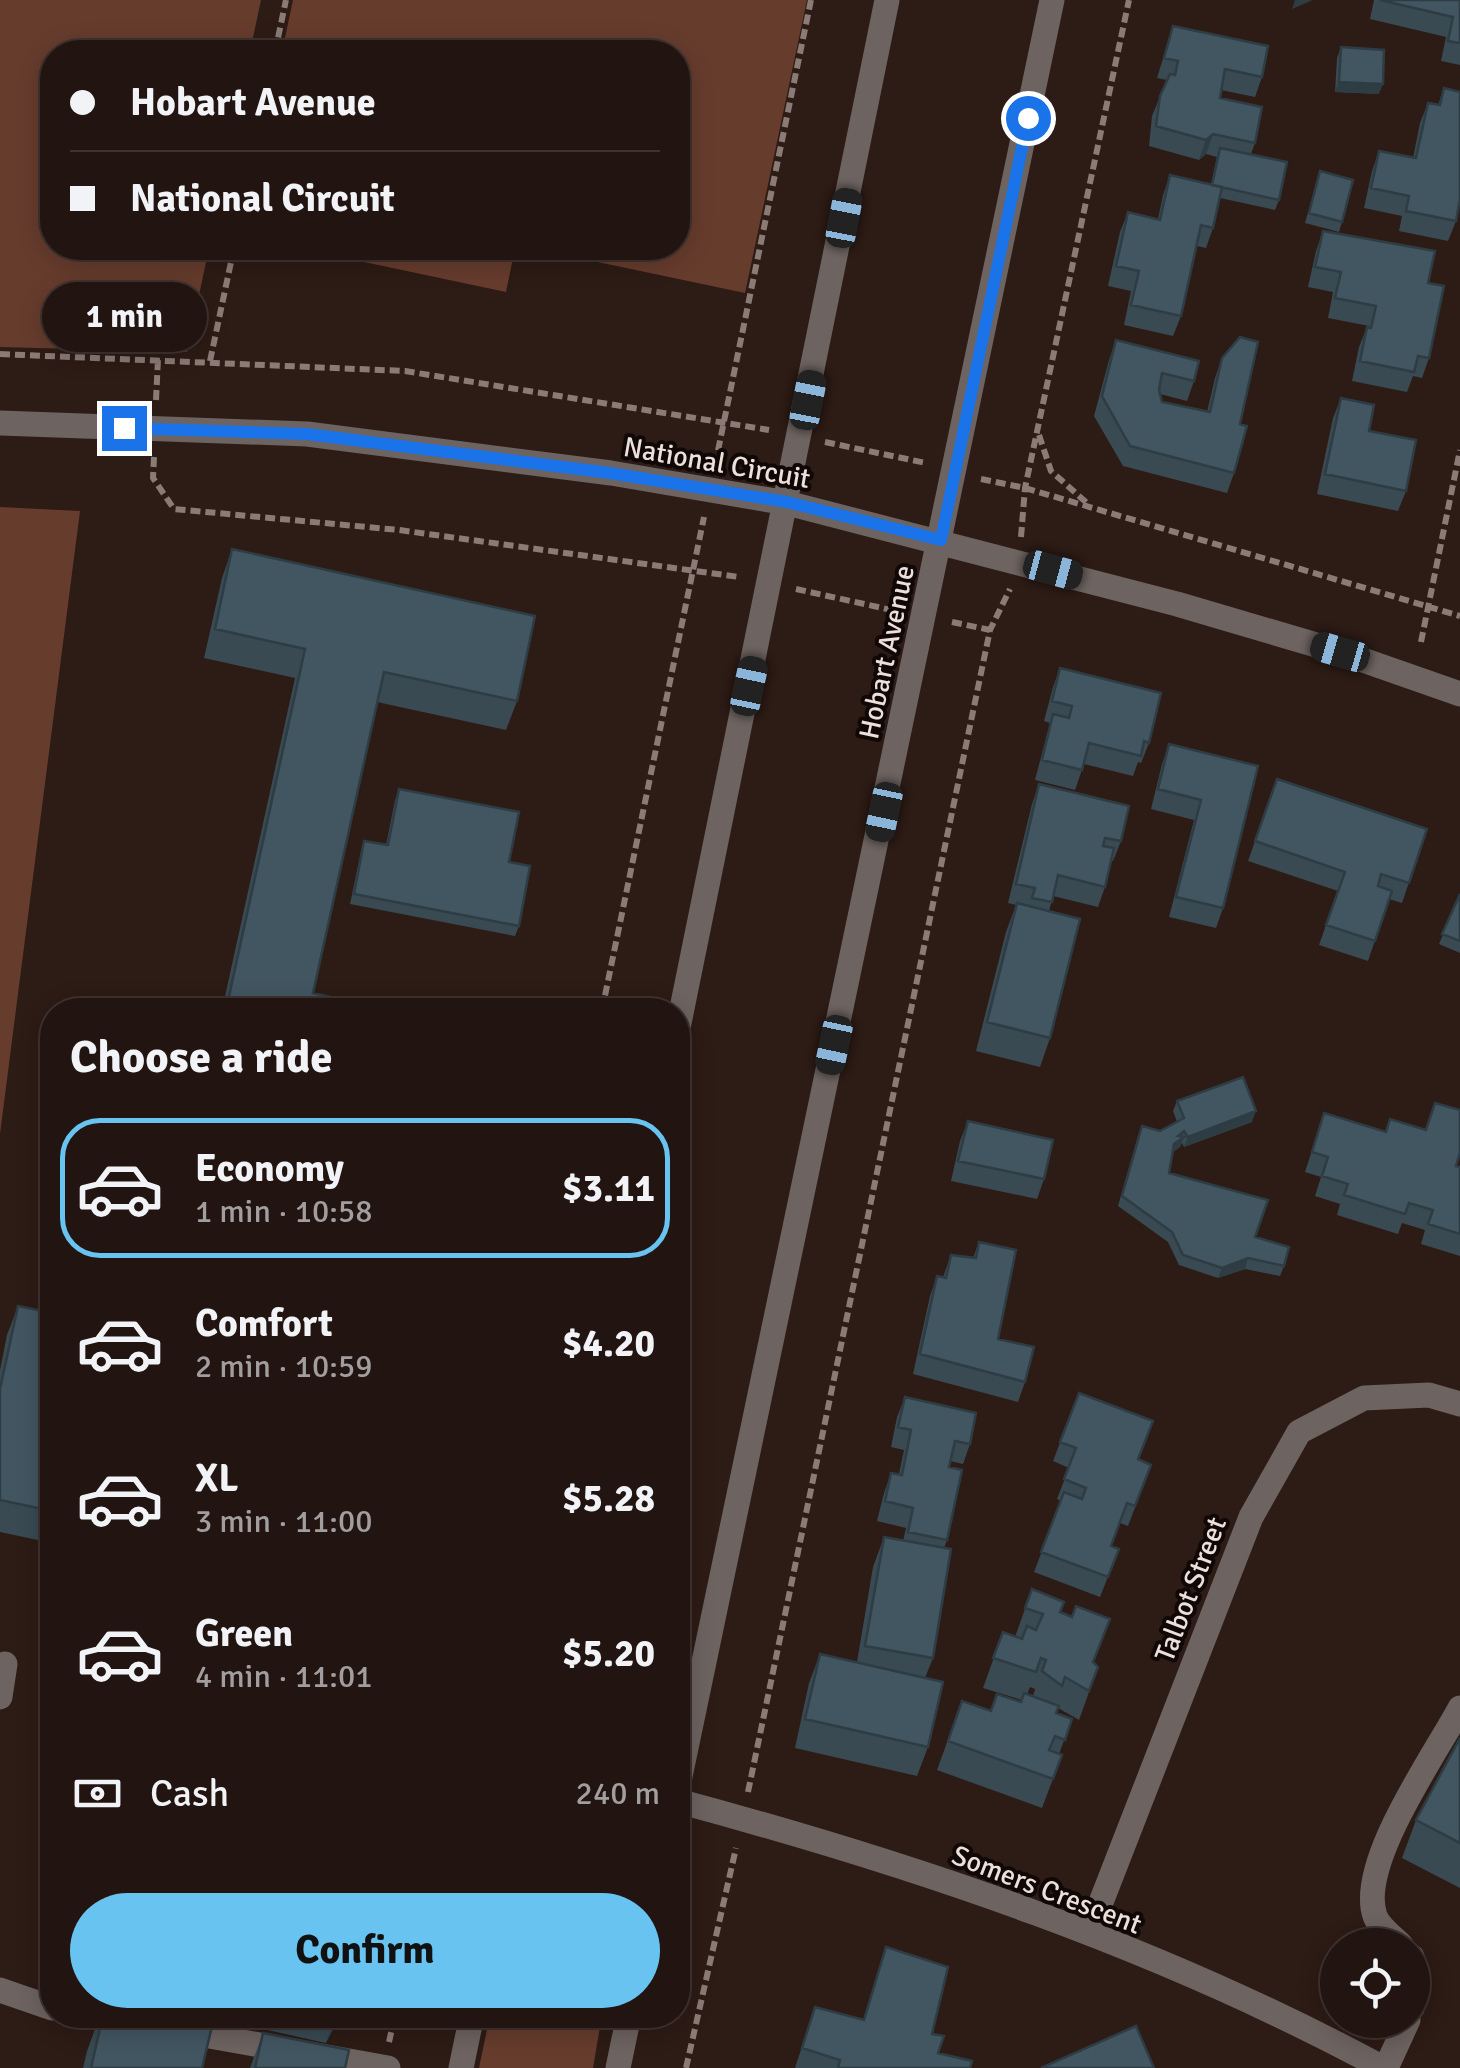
<!DOCTYPE html>
<html lang="en">
<head>
<meta charset="utf-8">
<style>
	:root { --surface:#221410; --page:#2e211e; --text:#f1f3f6; --muted:#a29e9f; --line:#3f3330; --accent:#69c3f1 }
	body { margin:0; font-family:Signika,sans-serif; background:var(--page); color:var(--text); height:100vh; display:flex; flex-direction:column; font-size:38px; white-space:nowrap }
	* { box-sizing:border-box; margin:0 }
	p { font-size:32px; color:var(--muted) }
	.icon { flex:none; width:55px; height:55px; fill:none; stroke:currentColor; stroke-width:2; stroke-linecap:round; stroke-linejoin:round }
	.map { position:relative; flex:1; overflow:hidden }
	.sheet { position:absolute; left:40px; top:998px; width:650px; height:1030px; display:flex; flex-direction:column; background:var(--surface); border-radius:40px; box-shadow:0 5px 25px #0003,0 0 0 2px var(--line) }
	.sheet>* { flex:none }
	.banner { position:absolute; left:40px; top:40px; width:650px; height:220px; border-radius:40px; box-shadow:0 5px 25px #0003,0 0 0 2px var(--line); display:grid; align-content:center; height:220px; padding:0 30px; background:var(--surface) }
	.buttons { position:absolute; left:1320px; top:1928px; display:grid; gap:20px }
	.buttons a { display:grid; place-items:center; width:110px; height:110px; border-radius:50%; background:var(--surface); box-shadow:0 5px 25px #0003,0 0 0 2px var(--line); font-size:50px }
	.end { position:absolute; width:45px; height:45px; margin:-22px; border:12px solid #1a73e8; background:#fff; box-shadow:0 0 0 5px #fff }
	.from { border-radius:50% }
	.bubble { position:absolute; height:70px; border-radius:35px; background:var(--surface); box-shadow:0 5px 25px #0003,0 0 0 2px var(--line); font-size:32px; font-weight:800; line-height:70px; text-align:center }
	.car { position:absolute; width:30px; height:60px; margin:-30px -15px; border-radius:12px; box-shadow:0 0 8px 2px #0007; background:linear-gradient(#222 24%,#8ab4d8 0 40%,#222 0 76%,#8ab4d8 0 86%,#222 0) }
	.banner b { display:flex; align-items:center; gap:35px; height:95px; font-size:38px }
	.banner b+b { border-top:2px solid var(--line) }
	.banner i { width:25px; height:25px; background:var(--text) }
	ul { padding:0; list-style:none }
	li { display:flex; align-items:center; gap:30px; height:140px; margin:0 20px 15px; padding:0 10px; border:5px solid transparent; border-radius:40px }
	li div { flex:1 }
	li b { display:block; font-size:38px }
	li em { font-style:normal; font-weight:800 }
	li.selected { border-color:var(--accent) }
	li>.icon { width:90px; height:90px; stroke-width:1.5 }
	h2 { padding:0 30px; font-size:45px; line-height:120px }
	.pay { display:flex; align-items:center; gap:25px; height:110px; padding:0 30px; font-size:38px }
	.pay p { margin-inline-start:auto }
	.button { display:flex; gap:20px; margin-top:auto; padding:20px 30px }
	.button a { flex:1; height:115px; border-radius:60px; background:var(--accent); color:#111; font-size:40px; font-weight:800; line-height:115px; text-align:center }
	.map>svg:first-child { display:block }
	.green { fill:#663c2d }
	.lines { fill:none; stroke-linecap:round; stroke-linejoin:round }
	.path { stroke:#8b7b76; stroke-width:6; stroke-dasharray:10 5; stroke-linecap:butt }
	.minor { stroke:#6d6360; stroke-width:25 }
	.wall { fill:#394a53; fill-rule:evenodd }
	.shaded-wall { fill:#2e3c44 }
	.building { fill:#425661; stroke:#2e3c44; stroke-width:2.5 }
	.route { stroke:#1a73e8; stroke-width:12 }
	.labels { text-anchor:middle; stroke-width:8; stroke-linejoin:round; paint-order:stroke }
	.street-label { font-size:28px; fill:#ede0db; stroke:#100806 }
</style>
</head>
<body>
<div class="map">
<svg width="1460" height="2068" viewBox="0 0 1460 2068">
	<rect width="100%" height="100%" fill="#2d1b15"/>
	<path class="green" d="M0,0H261L250,52H52V248H209L187,352L0,347Z
		M293,0H807L745,293L531,248H678V52H282Z
		M298,248H515L506,292Z
		M0,507L80,511L0,1134Z
		M490,2015H602L593,2068H479Z"/>
	<g class="lines">
		<path class="path" d="M275,52L286,0
			M0,354L405,371L769,430
			M210,361L234,248
			M156,400L158,359
			M1039,435L1051,471L1088,504
			M825,442L926,463
			M154,457L153,478L174,509L399,530L739,577
			M715,465L811,0
			M981,479L1025,488L1460,616
			M1021,537L1025,488L1129,0
			M796,589L896,611
			M952,622L990,630
			M1421,642L1460,450
			M602,1010L704,517
			M748,1792L990,630L1010,589
			M389,2042L395,2015
			M686,2068L736,1848"/>
		<path class="minor" d="M0,423L307,434L611,473L787,503L1177,604L1340,652L1460,694
			M678,1028L887,0
			M0,1697L5,1664
			M678,1786L1052,0
			M678,1801C920,1866 1161,1948 1383,2068
			M1089,1933L1251,1517L1299,1432L1364,1398L1429,1395L1460,1404
			M1401,1945C1393,1937 1379,1927 1375,1916C1357,1864 1435,1755 1460,1708
			M1412,1957L1418,1975L1412,2008
			M0,1990L52,2008
			M176,2030L388,2068
			M461,2068L472,2015
			M618,2068L629,2015
			M1386,2068L1408,2020"/>
	</g>
	<path class="wall" d="M1374,0H1460V65L1441,61L1446,37L1370,19Z
		M1173,26L1262,77L1255,97L1221,90L1220,98L1255,143L1251,154L1279,200L1275,210L1220,198L1213,228L1206,248L1197,246L1181,316L1173,336L1124,325L1131,291L1108,286L1120,232L1128,212L1158,219L1163,195L1170,175L1211,184L1217,157L1206,154L1199,160L1149,146L1152,116L1167,80L1157,78Z
		M1341,47L1379,94L1335,92L1337,58Z
		M1444,88L1456,221L1448,241L1399,231L1402,216L1364,208L1372,171L1379,151L1413,158L1420,123L1428,103L1438,105Z
		M1320,171L1342,222L1339,232L1305,223Z
		M1323,231L1428,283L1429,358L1422,378L1413,376L1407,392L1352,381L1359,347L1367,327L1369,326L1328,318L1333,292L1308,287L1316,251Z
		M1116,340L1194,381L1187,401L1160,394L1162,402L1207,412L1215,378L1222,358L1240,424L1234,473L1227,493L1123,466L1094,416L1109,360Z
		M1341,398L1369,431L1406,491L1398,511L1317,494L1333,418Z
		M232,549L517,701L506,730L377,702L313,993L388,1010H222L295,678L204,658L222,578Z
		M1060,668L1149,743L1141,763L1138,762L1133,776L1084,764L1075,790L1035,780L1050,723L1044,721L1053,687Z
		M1169,744L1258,766L1223,908L1216,928L1169,917L1194,820L1151,809L1162,764Z
		M1277,779L1427,829L1402,903L1389,899L1368,961L1319,945L1338,891L1248,861Z
		M1039,784L1121,841L1113,861H1111L1105,887L1098,907L1053,896L1049,911L1050,1038L1040,1067L976,1051L1006,932L1016,905L1008,903L1032,804Z
		M399,789L509,862L519,926L515,936L350,904L361,851L364,841L386,845L395,800Z
		M1460,894V953L1439,944Z
		M1177,1101L1252,1122L1184,1147L1182,1143L1180,1147L1172,1153L1169,1173L1255,1237L1284,1266L1280,1276L1245,1269L1218,1278L1179,1265L1168,1242L1118,1206L1138,1136L1160,1131L1177,1122L1173,1111Z
		M1435,1103L1456,1166L1460,1167V1256L1421,1244L1425,1230L1402,1223L1398,1234L1337,1215L1340,1204L1315,1196L1321,1177L1305,1172L1324,1113L1385,1132L1425,1130Z
		M968,1121L1044,1179L1037,1199L951,1181L960,1141Z
		M979,1242L998,1339L1025,1382L1018,1402L913,1374L930,1296L937,1276L943,1277L951,1255L973,1258Z
		M18,1306L52,1313V1543L0,1532V1370L7,1335Z
		M1079,1393L1138,1459L1151,1465L1128,1526L1120,1523L1111,1546L1119,1549L1100,1597L1034,1572L1061,1501L1057,1499L1069,1468L1053,1461Z
		M905,1397L970,1444L963,1464L950,1461L949,1467L947,1540L944,1548L933,1658L925,1678L928,1747L917,1776L795,1748L809,1683L820,1654L857,1662L873,1567L884,1537L903,1541L906,1528L877,1521L884,1493L891,1473L899,1474L904,1450L891,1447L897,1417Z
		M1032,1589L1060,1612L1098,1667L1079,1720L1058,1708L1056,1713L1072,1719L1059,1754L1062,1755L1042,1808L937,1770L962,1701L991,1711L1021,1702L1022,1700L983,1688L1003,1632L1015,1637ZM1030,1687L1035,1689L1033,1696L1027,1695Z
		M1460,1738V1888L1402,1858L1416,1820Z
		M886,1947L932,2034L938,2053L970,2068H795L815,2007L863,2020Z
		M100,2015H181L202,2068H83L87,2051Z
		M209,2015H339L326,2043L209,2017Z
		M263,2033L345,2068H250Z"/>
	<path class="shaded-wall" d="M1295,0H1313L1292,9Z
		M1339,82L1383,84L1379,94L1335,92Z
		M1213,134L1206,154L1199,160L1206,140Z
		M1256,1111L1252,1122L1184,1147L1188,1137Z
		M1184,1131L1181,1139L1184,1137L1180,1147L1170,1154L1178,1136Z
		M1248,1258L1245,1269L1218,1278L1222,1268Z
		M337,2015H339L336,2024L326,2043Z"/>
	<path class="building" d="M1380,0H1460V43L1448,41L1453,17Z
		M1173,26L1268,46L1262,77L1225,69L1220,98L1262,107L1255,143L1213,134L1206,140L1156,126L1160,96L1170,74L1175,75L1178,61L1164,58Z
		M1341,47L1384,50L1383,84L1339,82Z
		M1444,88L1460,92V199L1456,221L1406,211L1409,196L1371,188L1379,151L1416,158L1428,103L1440,105Z
		M1220,148L1287,162L1279,200L1212,185Z
		M1320,171L1353,180L1342,222L1309,213Z
		M1170,175L1222,187L1213,228L1201,225L1181,316L1131,305L1139,271L1116,266L1128,212L1160,220Z
		M1323,231L1435,251L1428,283L1444,286L1429,358L1418,356L1414,372L1360,361L1367,327L1371,328L1376,306L1335,298L1341,272L1315,267Z
		M1240,337L1258,342L1240,424L1247,426L1234,473L1130,446L1102,396L1116,340L1199,361L1194,381L1162,373L1159,390L1162,402L1210,412L1222,358Z
		M1341,398L1374,405L1369,431L1416,440L1406,491L1325,474Z
		M232,549L535,616L517,701L384,672L313,993L388,1010H226L305,649L215,629Z
		M1060,668L1161,693L1149,743L1144,741L1141,756L1089,743L1082,770L1042,760L1053,714L1069,718L1072,706L1052,701Z
		M1169,744L1258,766L1223,908L1176,897L1201,800L1158,789Z
		M1277,779L1427,829L1409,883L1381,874L1378,886L1392,891L1375,941L1326,925L1345,872L1255,841Z
		M1039,784L1129,806L1121,841L1105,838L1103,846L1114,848L1105,887L1058,875L1052,902L1032,898L1035,888L1016,884Z
		M399,789L519,812L509,862L530,866L519,926L354,894L364,841L388,845Z
		M1460,894V941L1442,934Z
		M1017,903L1080,919L1050,1038L987,1022Z
		M1243,1077L1256,1111L1188,1137L1184,1131L1178,1136L1184,1137L1174,1144L1169,1173L1268,1200L1255,1237L1289,1247L1284,1266L1248,1258L1222,1268L1183,1255L1172,1232L1122,1196L1142,1126L1160,1131L1184,1118L1177,1101Z
		M1435,1103L1460,1110V1152L1456,1166L1460,1167V1234L1428,1224L1433,1210L1409,1203L1405,1214L1344,1195L1348,1184L1322,1176L1328,1157L1312,1152L1324,1113L1386,1132L1390,1119L1426,1130Z
		M968,1121L1053,1140L1044,1179L958,1161Z
		M979,1242L1016,1250L998,1339L1034,1347L1025,1382L920,1354L937,1276L946,1278L951,1255L976,1258Z
		M18,1306L52,1313V1511L0,1500V1389Z
		M1079,1393L1153,1421L1138,1459L1151,1465L1135,1506L1127,1503L1111,1546L1119,1549L1108,1577L1041,1552L1064,1492L1082,1499L1086,1488L1064,1479L1076,1448L1060,1442Z
		M905,1397L976,1413L970,1444L955,1441L949,1467L962,1470L947,1540L908,1532L913,1508L885,1501L891,1473L902,1475L911,1430L898,1427Z
		M884,1537L951,1549L933,1658L865,1646Z
		M1032,1589L1064,1602L1060,1612L1072,1617L1076,1606L1110,1619L1093,1662L1098,1667L1089,1691L1065,1677L1062,1686L1042,1671L1046,1660L1041,1658L1036,1672L993,1658L1003,1632L1022,1639L1027,1626L1036,1630L1043,1614L1025,1608Z
		M820,1654L943,1682L928,1747L805,1719Z
		M1024,1693L1059,1706L1056,1713L1072,1719L1065,1740L1055,1736L1049,1750L1062,1755L1053,1779L948,1741L962,1701L991,1711L997,1694L1021,1702Z
		M1460,1738V1843L1416,1820Z
		M886,1947L948,1967L932,2034L944,2036L938,2053L972,2061L970,2068H838L840,2060L802,2048L815,2007L864,2020Z
		M103,2015H181L213,2022L202,2068H91Z
		M299,2015H337L333,2023Z
		M1136,2026L1154,2068H1041Z
		M263,2033L349,2050L345,2068H255Z"/>
	<g class="lines">
		<path class="route" d="M124,428L307,434L610,473L787,502L941,540L1028,118"/>
	</g>
	<g class="labels">
		<g class="street-label">
			<text transform="translate(717 462) rotate(10)" y="10">National Circuit</text>
			<text transform="translate(886 652) rotate(-78)" y="10">Hobart Avenue</text>
			<text transform="translate(1190 1589) rotate(-69)" y="10">Talbot Street</text>
			<text transform="translate(1047 1889) rotate(21)" y="10">Somers Crescent</text>
		</g>
	</g>
</svg>
<div class="buttons">
<a><svg class="icon" aria-label="locate" viewBox="0 0 24 24"><circle cx="12" cy="12" r="6"/><path d="M12 2v4M12 18v4M2 12h4M18 12h4"/></svg></a>
</div>
<i class="end from" style="left:1028px;top:118px"></i>
<i class="end" style="left:124px;top:428px"></i>
<div class="bubble" style="left:42px;top:282px;width:165px">1 min</div>
<i class="car" style="left:844px;top:218px;rotate:11deg"></i>
<i class="car" style="left:808px;top:400px;rotate:11deg"></i>
<i class="car" style="left:1053px;top:570px;rotate:105deg"></i>
<i class="car" style="left:1340px;top:652px;rotate:286deg"></i>
<i class="car" style="left:749px;top:686px;rotate:12deg"></i>
<i class="car" style="left:884px;top:812px;rotate:192deg"></i>
<i class="car" style="left:834px;top:1045px;rotate:192deg"></i>
<div class="banner">
<b><i class="from"></i>Hobart Avenue</b>
<b><i></i>National Circuit</b>
</div>
<section class="sheet">
<h2>Choose a ride</h2>
<ul>
<li class="selected"><svg class="icon" aria-label="car" viewBox="0 0 24 24"><path d="M5 17H2v-5l4-1 3-4h7l3 4 3 1v5h-3M9 17h6M6 11h13"/><circle cx="7" cy="17" r="2"/><circle cx="17" cy="17" r="2"/></svg><div><b>Economy</b><p>1 min · 10:58</p></div><em>$3.11</em></li>
<li><svg class="icon" aria-label="car" viewBox="0 0 24 24"><path d="M5 17H2v-5l4-1 3-4h7l3 4 3 1v5h-3M9 17h6M6 11h13"/><circle cx="7" cy="17" r="2"/><circle cx="17" cy="17" r="2"/></svg><div><b>Comfort</b><p>2 min · 10:59</p></div><em>$4.20</em></li>
<li><svg class="icon" aria-label="car" viewBox="0 0 24 24"><path d="M5 17H2v-5l4-1 3-4h7l3 4 3 1v5h-3M9 17h6M6 11h13"/><circle cx="7" cy="17" r="2"/><circle cx="17" cy="17" r="2"/></svg><div><b>XL</b><p>3 min · 11:00</p></div><em>$5.28</em></li>
<li><svg class="icon" aria-label="car" viewBox="0 0 24 24"><path d="M5 17H2v-5l4-1 3-4h7l3 4 3 1v5h-3M9 17h6M6 11h13"/><circle cx="7" cy="17" r="2"/><circle cx="17" cy="17" r="2"/></svg><div><b>Green</b><p>4 min · 11:01</p></div><em>$5.20</em></li>
</ul>
<div class="pay"><svg class="icon" aria-label="cash" viewBox="0 0 24 24"><path d="M3 7h18v10H3z"/><circle cx="12" cy="12" r="2"/></svg>Cash<p>240 m</p></div>
<div class="button"><a>Confirm</a></div>
</section>
</div>
</body>
</html>
